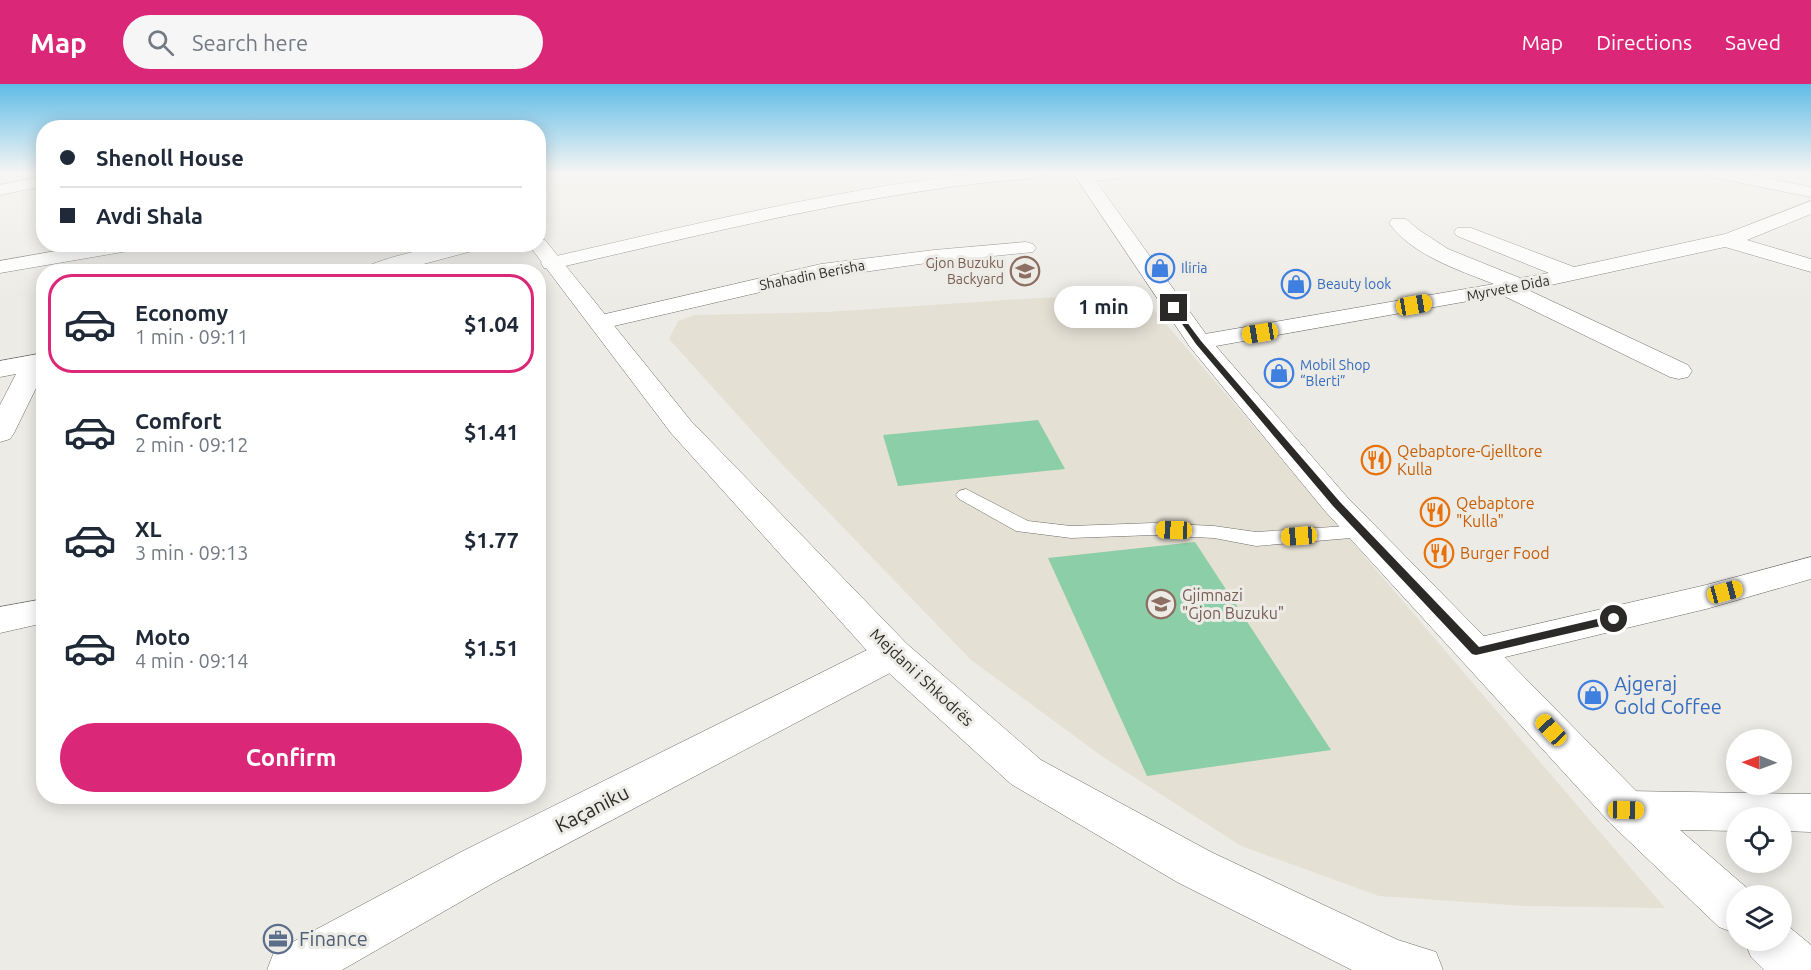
<!DOCTYPE html>
<html lang="en">
<head>
<meta charset="utf-8">
<style>
	:root { --surface:#fff; --page:#f6f6f7; --text:#1f2937; --muted:#747a83; --line:#e0e1e3; --accent:#db2777 }
	body { margin:0; font-family:Ubuntu,sans-serif; background:var(--page); color:var(--text); height:100vh; display:flex; flex-direction:column; font-size:22px; white-space:nowrap }
	* { box-sizing:border-box; margin:0 }
	p { font-size:20px; color:var(--muted) }
	.icon { flex:none; width:33px; height:33px; fill:none; stroke:currentColor; stroke-width:2; stroke-linecap:round; stroke-linejoin:round }
	.map { position:relative; flex:1; overflow:hidden }
	.sheet { position:absolute; left:36px; top:180px; width:510px; height:540px; display:flex; flex-direction:column; background:var(--surface); border-radius:24px; box-shadow:0 3px 15px #0003 }
	.sheet>* { flex:none }
	.top-card { position:absolute; left:36px; top:36px; width:510px; height:132px; border-radius:24px; box-shadow:0 3px 15px #0003; display:grid; align-content:center; height:132px; padding:0 24px; background:var(--surface) }
	.needle { width:39px; rotate:271deg }
	.controls { position:absolute; left:1726px; top:645px; display:grid; gap:12px }
	.controls a { display:grid; place-items:center; width:66px; height:66px; border-radius:50%; background:var(--surface); box-shadow:0 3px 15px #0003; font-size:30px }
	.end { position:absolute; width:27px; height:27px; margin:-14px; border:8px solid #2b2a28; background:#fff; box-shadow:0 0 0 3px #fff }
	.from { border-radius:50% }
	.bubble { position:absolute; height:42px; border-radius:21px; background:var(--surface); box-shadow:0 3px 15px #0003; font-size:20px; font-weight:700; line-height:42px; text-align:center }
	.car { position:absolute; width:18px; height:36px; margin:-18px -9px; border-radius:8px; box-shadow:0 0 4px 2px #0007; background:linear-gradient(#f5c518 24%,#345 0 40%,#f5c518 0 76%,#345 0 86%,#f5c518 0) }
	.top-card b { display:flex; align-items:center; gap:21px; height:57px; font-size:22px }
	.top-card b+b { border-top:2px solid var(--line) }
	.top-card i { width:15px; height:15px; background:var(--text) }
	ul { padding:10px 0 0; list-style:none }
	li { display:flex; align-items:center; gap:18px; height:99px; margin:0 12px 9px; padding:0 12px; border:3px solid transparent; border-radius:24px }
	li div { flex:1 }
	li b { display:block; font-size:22px }
	li em { font-style:normal; font-weight:700 }
	li.selected { border-color:var(--accent) }
	li>.icon { width:54px; height:54px; stroke-width:1.5 }
	.cta { display:flex; gap:12px; margin-top:auto; padding:12px 24px }
	.cta a { flex:1; height:69px; border-radius:36px; background:var(--accent); color:#fff; font-size:24px; font-weight:700; line-height:69px; text-align:center }
	header { display:flex; align-items:center; gap:36px; box-sizing:border-box; height:84px; padding:0 30px; background:var(--accent); color:#fff }
	header strong { font-size:28px }
	nav { display:flex; gap:33px; margin-inline-start:auto; font-size:21px }
	.search { width:420px; height:54px; background:var(--page); display:flex; align-items:center; gap:15px; box-sizing:border-box; padding:0 21px; border-radius:33px; color:var(--muted); font-size:22px }
	.map>svg:first-child { display:block }
	.built { fill:#e5e0d4 }
	.green { fill:#8ccea7 }
	.lines { fill:none; stroke-linecap:round; stroke-linejoin:round }
	.service-casing { stroke:#6e6c67; stroke-width:1 }
	.minor-casing { stroke:#6e6c67; stroke-width:1 }
	.tertiary-casing { stroke:#6e6c67; stroke-width:1 }
	.service { fill:#fff; fill-rule:evenodd }
	.minor { fill:#fff; fill-rule:evenodd }
	.tertiary { fill:#fff; fill-rule:evenodd }
	.route { fill:#2b2a28 }
	.labels { text-anchor:middle; stroke-width:6; stroke-linejoin:round; paint-order:stroke }
	.far-education-label { font-size:14px; fill:#785e54; stroke:#edebe6; text-anchor:end }
	.far-shop-label { font-size:14px; fill:#366cbe; stroke:#edebe6; text-anchor:start }
	.far-street-label { font-size:14px; fill:#2b2a28; stroke:#edebe6 }
	.food-label { font-size:16px; fill:#c56008; stroke:#edebe6; text-anchor:start }
	.education-label { font-size:16px; fill:#785e54; stroke:#edebe6; text-anchor:start }
	.street-label { font-size:16px; fill:#2b2a28; stroke:#edebe6 }
	.near-shop-label { font-size:20px; fill:#366cbe; stroke:#edebe6; text-anchor:start }
	.near-street-label { font-size:20px; fill:#2b2a28; stroke:#edebe6 }
	.near-service-label { font-size:20px; fill:#4e5e75; stroke:#edebe6; text-anchor:start }
</style>
</head>
<body>
<header>
<strong>Map</strong>
<div class="search"><svg class="icon" aria-label="search" viewBox="0 0 24 24"><circle cx="10" cy="10" r="6"/><path d="M15 15l6 6"/></svg>Search here</div>
<nav><a>Map</a><a>Directions</a><a>Saved</a></nav>
</header>
<div class="map">
<svg width="1811" height="886" viewBox="0 0 1811 886">
	<rect width="100%" height="100%" fill="#edebe6"/>
	<path class="built" d="M1142,212L1665,824L1525,822L1379,812L1241,762L1103,673L971,576L779,377L669,255L678,237L695,231L826,228L1038,214Z"/>
	<path class="green" d="M1038,336L1065,385L898,402L883,351Z
		M1195,458L1331,666L1147,692L1048,474Z"/>
	<g class="lines">
		<g class="service-casing">
			<path id="service" d="M966,405L1028,437L1071,442L1153,439L1214,442L1256,448L1363,441L1370,442L1374,447L1370,452L1363,453L1256,462L1214,454L1153,451L1071,454L1016,447L959,415L956,411L959,407Z"/>
		</g>
		<g class="minor-casing">
			<path id="minor" d="M978,89H1043L1040,93L1034,94C871,107 711,149 552,185L544,184L541,179L544,174L552,173C693,141 835,105 978,89Z
				M1076,89H1129L1126,93C1112,96 1091,98 1077,95L1074,91Z
				M1707,89H1741L1811,103V113L1716,94L1710,93Z
				M44,92V102L0,111V101Z
				M1811,117V130L1747,156L1811,175V188L1725,163L1528,206L1688,281L1692,287L1688,293L1679,295L1670,293L1502,211L1199,265L1190,263L1187,258L1190,253L1199,251L1494,200C1458,186 1412,171 1389,139L1392,135H1406L1419,146L1448,165L1520,194L1549,189L1457,152L1454,148L1457,144H1471L1574,183L1725,150Z
				M1026,158L1033,160L1036,164L1033,168L934,178L821,194L601,245L593,243L589,238L593,233L601,231L821,180L934,166Z
				M95,160H144L141,164L134,166L0,189V177Z
				M448,160H486L483,164L394,188H360C368,176 432,164 448,160Z
				M44,269V288L14,349L10,355L0,358V321L16,290L0,293V277Z
				M1811,473V495L1706,525L1476,580L1462,577L1457,567L1462,557L1476,554L1706,501Z
				M44,515V539L0,549V523Z
				M893,556L907,560L912,570L907,580L495,798L342,886H267L274,868L461,768L879,560Z
				M1626,707L1811,710V748L1782,747V734H1737V747L1626,745L1610,739L1603,726L1610,713Z"/>
		</g>
		<g class="tertiary-casing">
			<path id="tertiary" d="M1073,89H1090L1208,253L1347,413L1642,713L1755,811L1737,812V850L1719,843L1610,739L1325,427L1190,263Z
				M538,154L545,156L691,337L907,560L1041,676L1211,768L1398,856L1436,868L1443,886H1352L1177,798L1011,700L879,580L671,349L528,160H538Z
				M1782,837L1811,861V886H1764L1751,873L1744,856H1782Z"/>
		</g>
		<use href="#service" class="service"/>
		<use href="#minor" class="minor"/>
		<use href="#tertiary" class="tertiary"/>
	</g>
	<linearGradient id="sky" x2="0" y2="1"><stop stop-color="#60bce7"/><stop offset="0.42" stop-color="#f7f6f4"/><stop offset="1" stop-color="#f7f6f4" stop-opacity="0"/></linearGradient>
	<rect width="1811" height="213" fill="url(#sky)"/>
	<path class="route" d="M1174,221L1201,257L1340,418L1479,563L1614,531L1618,532V538L1476,571L1472,570L1333,422L1196,260L1171,224Z"/>
	<defs>
		<g id="shop-ring" transform="scale(1.5)"><circle r="9.5" fill="#edebe6" stroke="#3f7fe0" stroke-width="1.5"/><path d="M-5-2.5h2.3a2.7 3.5 0 0 1 5.4 0H5L5.5 6h-11ZM-1.5-2.5h3a1.5 2.3 0 0 0-3 0Z" fill="#3f7fe0"/></g>
		<g id="school-ring" transform="scale(1.5)"><circle r="9.5" fill="#edebe6" stroke="#8d6e63" stroke-width="1.5"/><path d="M0-5L7-2L0 1L-7-2ZM-4 1L0 2.5L4 1V4Q0 6-4 4Z" fill="#8d6e63"/></g>
		<g id="restaurant-ring" transform="scale(1.5)"><circle r="9.5" fill="#edebe6" stroke="#e8710a" stroke-width="1.5"/><path d="M-5-6h1v4h1v-4h1v4h1v-4h1v5L-1.5 .5V6h-2V.5L-5-1ZM5-6V6H3V1.5H1.5Q1.5-4 5-6Z" fill="#e8710a"/></g>
		<g id="office-ring" transform="scale(1.5)"><circle r="9.5" fill="#edebe6" stroke="#5c6f8a" stroke-width="1.5"/><path d="M-6-3h4V-5.5h4V-3h4V5H-6ZM-1-4.5V-3h2v-1.5ZM-6 0V1H6V0Z" fill="#5c6f8a"/></g>
	</defs>
	<g fill-rule="evenodd">
		<use href="#shop-ring" x="1160" y="184"/>
		<use href="#school-ring" x="1025" y="187"/>
		<use href="#shop-ring" x="1296" y="200"/>
		<use href="#shop-ring" x="1279" y="289"/>
		<use href="#restaurant-ring" x="1376" y="376"/>
		<use href="#restaurant-ring" x="1435" y="428"/>
		<use href="#restaurant-ring" x="1439" y="469"/>
		<use href="#school-ring" x="1161" y="520"/>
		<use href="#shop-ring" x="1593" y="611"/>
		<use href="#office-ring" x="278" y="855"/>
	</g>
	<g class="labels">
		<g class="far-education-label">
			<text x="1004" y="184">Gjon Buzuku<tspan x="1004" dy="16">Backyard</tspan></text>
		</g>
		<g class="far-shop-label">
			<text x="1181" y="189">Iliria</text>
			<text x="1317" y="205">Beauty look</text>
			<text x="1300" y="286">Mobil Shop<tspan x="1300" dy="16">“Blerti”</tspan></text>
		</g>
		<g class="far-street-label">
			<text transform="translate(812 191) rotate(-11)" y="5">Shahadin Berisha</text>
			<text transform="translate(1508 204) rotate(-11)" y="5">Myrvete Dida</text>
		</g>
		<g class="food-label">
			<text x="1397" y="373">Qebaptore-Gjelltore<tspan x="1397" dy="18">Kulla</tspan></text>
			<text x="1456" y="425">Qebaptore<tspan x="1456" dy="18">"Kulla"</tspan></text>
			<text x="1460" y="475">Burger Food</text>
		</g>
		<g class="education-label">
			<text x="1182" y="517">Gjimnazi<tspan x="1182" dy="18">"Gjon Buzuku"</tspan></text>
		</g>
		<g class="street-label">
			<text transform="translate(922 593) rotate(43)" y="6">Mejdani i Shkodrës</text>
		</g>
		<g class="near-shop-label">
			<text x="1614" y="607">Ajgeraj<tspan x="1614" dy="23">Gold Coffee</tspan></text>
		</g>
		<g class="near-street-label">
			<text transform="translate(592 725) rotate(-27)" y="7">Kaçaniku</text>
		</g>
		<g class="near-service-label">
			<text x="299" y="862">Finance</text>
		</g>
	</g>
</svg>
<div class="controls">
<a><svg class="needle" viewBox="-14 -14 28 28"><path d="M0-13l5 13h-10z" fill="#e53935"/><path d="M0 13l5-13h-10z" fill="#747a83"/></svg></a>
<a><svg class="icon" aria-label="locate" viewBox="0 0 24 24"><circle cx="12" cy="12" r="6"/><path d="M12 2v4M12 18v4M2 12h4M18 12h4"/></svg></a>
<a><svg class="icon" aria-label="layers" viewBox="0 0 24 24"><path d="M12 4l9 5-9 5-9-5zM3 14l9 5 9-5"/></svg></a>
</div>
<i class="end from" style="left:1614px;top:535px"></i>
<i class="end" style="left:1174px;top:224px"></i>
<div class="bubble" style="left:1054px;top:202px;width:99px">1 min</div>
<i class="car" style="left:1414px;top:221px;rotate:80deg"></i>
<i class="car" style="left:1260px;top:249px;rotate:261deg"></i>
<i class="car" style="left:1174px;top:446px;rotate:272deg"></i>
<i class="car" style="left:1299px;top:452px;rotate:266deg"></i>
<i class="car" style="left:1725px;top:508px;rotate:75deg"></i>
<i class="car" style="left:1551px;top:646px;rotate:317deg"></i>
<i class="car" style="left:1626px;top:726px;rotate:91deg"></i>
<div class="top-card">
<b><i class="from"></i>Shenoll House</b>
<b><i></i>Avdi Shala</b>
</div>
<section class="sheet">
<ul>
<li class="selected"><svg class="icon" aria-label="car" viewBox="0 0 24 24"><path d="M5 17H2v-5l4-1 3-4h7l3 4 3 1v5h-3M9 17h6M6 11h13"/><circle cx="7" cy="17" r="2"/><circle cx="17" cy="17" r="2"/></svg><div><b>Economy</b><p>1 min · 09:11</p></div><em>$1.04</em></li>
<li><svg class="icon" aria-label="car" viewBox="0 0 24 24"><path d="M5 17H2v-5l4-1 3-4h7l3 4 3 1v5h-3M9 17h6M6 11h13"/><circle cx="7" cy="17" r="2"/><circle cx="17" cy="17" r="2"/></svg><div><b>Comfort</b><p>2 min · 09:12</p></div><em>$1.41</em></li>
<li><svg class="icon" aria-label="car" viewBox="0 0 24 24"><path d="M5 17H2v-5l4-1 3-4h7l3 4 3 1v5h-3M9 17h6M6 11h13"/><circle cx="7" cy="17" r="2"/><circle cx="17" cy="17" r="2"/></svg><div><b>XL</b><p>3 min · 09:13</p></div><em>$1.77</em></li>
<li><svg class="icon" aria-label="car" viewBox="0 0 24 24"><path d="M5 17H2v-5l4-1 3-4h7l3 4 3 1v5h-3M9 17h6M6 11h13"/><circle cx="7" cy="17" r="2"/><circle cx="17" cy="17" r="2"/></svg><div><b>Moto</b><p>4 min · 09:14</p></div><em>$1.51</em></li>
</ul>
<div class="cta"><a>Confirm</a></div>
</section>
</div>
</body>
</html>
